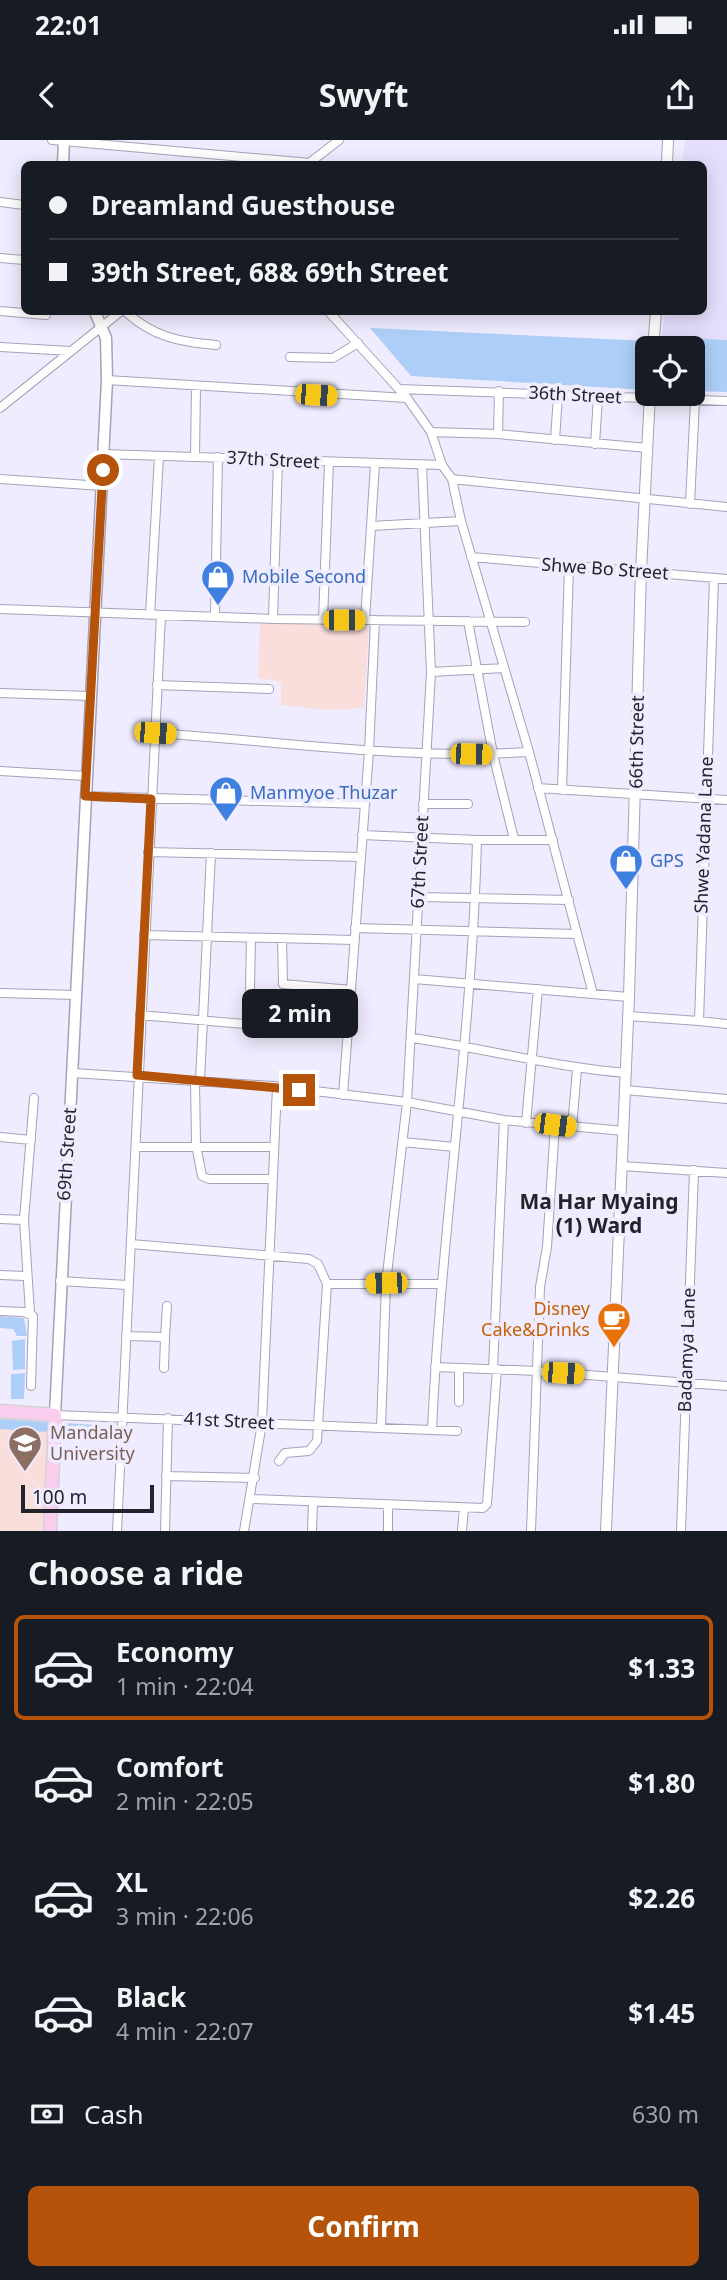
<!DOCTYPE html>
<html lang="en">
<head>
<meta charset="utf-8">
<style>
	:root { --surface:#171b24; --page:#20242c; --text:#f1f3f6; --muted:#9ea1a6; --line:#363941; --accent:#b45309 }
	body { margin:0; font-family:"Noto Sans",sans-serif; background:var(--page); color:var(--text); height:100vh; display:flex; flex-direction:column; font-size:26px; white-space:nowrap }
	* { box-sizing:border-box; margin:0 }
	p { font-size:23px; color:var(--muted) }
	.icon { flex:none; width:38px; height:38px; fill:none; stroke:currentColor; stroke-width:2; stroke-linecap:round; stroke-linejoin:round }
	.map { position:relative; height:1391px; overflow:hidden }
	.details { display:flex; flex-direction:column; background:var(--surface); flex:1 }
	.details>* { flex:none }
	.hud { position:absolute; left:21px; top:21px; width:686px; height:154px; border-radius:10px; box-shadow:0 4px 18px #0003; display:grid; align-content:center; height:154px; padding:0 28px; background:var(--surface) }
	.fabs { position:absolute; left:635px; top:196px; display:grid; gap:14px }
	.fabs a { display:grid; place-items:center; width:70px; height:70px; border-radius:10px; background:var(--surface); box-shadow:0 4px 18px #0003; font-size:35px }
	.scale { position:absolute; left:21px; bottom:18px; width:133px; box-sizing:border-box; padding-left:7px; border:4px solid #24222b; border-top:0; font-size:19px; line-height:24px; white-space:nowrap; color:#24222b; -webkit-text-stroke:5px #f0ecff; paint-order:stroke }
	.end { position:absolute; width:32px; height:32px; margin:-16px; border:9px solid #b45309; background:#fff; box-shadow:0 0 0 4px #fff }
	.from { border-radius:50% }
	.bubble { position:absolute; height:49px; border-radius:10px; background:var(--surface); box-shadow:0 4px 18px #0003; font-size:23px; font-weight:700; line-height:49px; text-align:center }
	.car { position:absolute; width:21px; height:42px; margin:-21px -10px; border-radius:9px; box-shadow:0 0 5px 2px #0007; background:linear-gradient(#f5c518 24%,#345 0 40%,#f5c518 0 76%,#345 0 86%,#f5c518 0) }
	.hud b { display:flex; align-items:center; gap:24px; height:66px; font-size:26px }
	.hud b+b { border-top:2px solid var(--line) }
	.hud i { width:18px; height:18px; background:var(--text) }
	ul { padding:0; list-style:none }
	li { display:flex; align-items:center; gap:21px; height:105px; margin:0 14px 10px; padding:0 14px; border:4px solid transparent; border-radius:10px }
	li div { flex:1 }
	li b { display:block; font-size:26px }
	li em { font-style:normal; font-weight:700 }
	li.active { border-color:var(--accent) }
	li>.icon { width:63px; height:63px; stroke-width:1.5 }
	h2 { padding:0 28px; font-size:32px; line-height:84px }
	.pay { display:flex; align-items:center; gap:18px; height:77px; padding:0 28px; font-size:26px }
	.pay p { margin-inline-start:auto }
	.primary-button { display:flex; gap:14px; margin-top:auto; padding:14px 28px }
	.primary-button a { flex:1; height:80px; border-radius:10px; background:var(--accent); color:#fff; font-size:28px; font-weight:700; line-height:80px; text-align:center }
	.status { display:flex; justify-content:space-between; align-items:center; height:49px; padding:0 35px; background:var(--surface); direction:ltr }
	.status svg { height:19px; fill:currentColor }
	header { display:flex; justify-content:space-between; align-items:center; height:91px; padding:0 28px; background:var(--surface); font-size:32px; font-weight:700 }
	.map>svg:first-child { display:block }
	.built { fill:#e5defd }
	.education { fill:#f9dedc }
	.water { fill:#adcff7 }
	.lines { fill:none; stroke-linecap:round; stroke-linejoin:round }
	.canal { stroke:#adcff7; stroke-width:10 }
	.minor-casing { stroke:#a6a1b7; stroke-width:10 }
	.tertiary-casing { stroke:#a6a1b7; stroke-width:12 }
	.secondary-casing { stroke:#a6a1b7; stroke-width:13 }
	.primary-casing { stroke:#d3d3d5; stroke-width:15 }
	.minor { stroke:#fff; stroke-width:8 }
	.tertiary { stroke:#fff; stroke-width:10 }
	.secondary { stroke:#fff; stroke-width:10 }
	.primary { stroke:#facdee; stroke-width:12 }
	.route { stroke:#b45309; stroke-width:9 }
	.labels { text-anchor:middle; stroke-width:7; stroke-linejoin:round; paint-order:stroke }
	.street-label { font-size:18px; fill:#24222b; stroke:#f0ecff }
	.shop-label { font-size:18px; fill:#366cbe; stroke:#f0ecff; text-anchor:start }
	.food-label { font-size:18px; fill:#c56008; stroke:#f0ecff; text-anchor:end }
	.education-label { font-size:18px; fill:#785e54; stroke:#f0ecff; text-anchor:start }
	.quarter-label { font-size:21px; font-weight:bold; fill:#24222b; stroke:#f0ecff }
</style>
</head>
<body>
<div class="status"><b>22:01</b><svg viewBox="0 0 49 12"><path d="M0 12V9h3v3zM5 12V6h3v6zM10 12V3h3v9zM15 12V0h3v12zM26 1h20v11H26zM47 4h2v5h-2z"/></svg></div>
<header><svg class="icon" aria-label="back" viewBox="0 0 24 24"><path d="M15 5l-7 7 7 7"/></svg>Swyft<svg class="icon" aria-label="share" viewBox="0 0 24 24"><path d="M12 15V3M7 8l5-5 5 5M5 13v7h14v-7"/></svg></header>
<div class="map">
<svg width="727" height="1391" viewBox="0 0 727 1391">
	<rect width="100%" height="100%" fill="#f0ecff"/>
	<path class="built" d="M685,0H727V200L662,197L665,172H704V24H682Z"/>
	<path class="education" d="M260,482L369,487L364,568L325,570L281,565V542L258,538Z
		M0,1274L53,1275L48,1391H0Z"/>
	<path class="water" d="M370,188L650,201L647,250L411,236Z
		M662,197L727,200V252L693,251V208H662Z
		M0,1176L24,1178L27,1196H17L13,1189L0,1188Z
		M25,1199V1229L13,1230L12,1201Z
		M25,1233L24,1259H11V1234Z"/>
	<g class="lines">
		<path class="canal" d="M0,1284L96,1290"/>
		<g class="minor-casing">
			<path id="minor" d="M52,0L310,23
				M308,24L339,0
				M0,62L24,65
				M0,118L24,120
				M0,171L46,175
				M126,172C153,197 180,202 216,205
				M329,172L407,258L431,292L442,325L452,339L461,381L529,612L593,854
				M0,207L71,211
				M290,217L333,218L358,203
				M107,240L407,258
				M399,249L727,261
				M0,268L120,172
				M431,292L498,294L647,308
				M498,294L499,251
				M555,300L558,255
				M595,304L598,257
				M104,314L442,325
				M195,317L196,246
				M0,339L102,346
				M452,339L727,367
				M690,364L695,260
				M371,386L461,381
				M471,417L727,439
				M0,469L273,479L525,482
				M150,475L159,316
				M215,477L218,317
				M273,479L278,321
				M323,480L329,322
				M365,480L375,324
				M468,481L493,614L514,699
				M431,532L504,528
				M157,545L269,549
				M0,553L90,556
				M155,593C279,601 404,620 529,612
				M0,631L86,636
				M538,648L727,660
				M562,650L569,427
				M85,656L365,664
				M423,664H468
				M362,695L477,700H553
				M148,712L361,717
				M418,757L569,760
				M355,788L577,794
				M144,795L355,800
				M282,799L283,844L351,850
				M414,839L629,857
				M250,849L251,798
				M0,853L76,855
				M140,875L347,893
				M628,876L699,881L714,438
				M699,881L727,884
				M412,898C483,908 553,927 626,933
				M73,933L273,946L407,962L504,980L624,991
				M195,941L196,1005L202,1036L209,1039H273
				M200,941L211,713
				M625,950L727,959
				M343,955L369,611L375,480
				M526,983L538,849
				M572,987L577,929
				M0,997L31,1000
				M403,1002L454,1007
				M137,1007H274
				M622,1026L727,1033
				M0,1079L24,1080
				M131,1104L309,1119L318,1124L327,1144
				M0,1135L25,1136
				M60,1141L127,1145
				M0,1171L24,1172L33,1176L31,1246
				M30,1173L24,1080L34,958
				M126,1196L165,1197L167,1166
				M435,1227L537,1231L727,1246
				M164,1228L165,1197
				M493,1229L504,980
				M459,1262V1228
				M55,1275L457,1291
				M381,1288L386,1143L407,962L431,532L422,325
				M432,1290C441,1093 472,897 477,700
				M279,1321L285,1313L309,1311L317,1301L327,1144H440
				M166,1336L255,1338
				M251,1359L483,1368L487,1364L497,1229
				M388,1366V1391
				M117,1391L161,475
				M165,1391L168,1278
				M244,1391L262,1283L277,947
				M312,1391L313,1362
				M462,1391L464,1368
				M531,1391L540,1147L547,1107L555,985
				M681,1391L694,1030"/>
		</g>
		<g class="tertiary-casing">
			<path id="tertiary" d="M667,24L668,0
				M653,208L656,172
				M606,1391L629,857L641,431L650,254"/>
		</g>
		<g class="secondary-casing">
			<path id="secondary" d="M63,24L64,0
				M55,1275L107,240L106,198L95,172"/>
		</g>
		<g class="primary-casing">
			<path id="primary" d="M0,1271L55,1275L50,1391"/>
		</g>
		<use href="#minor" class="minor"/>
		<use href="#tertiary" class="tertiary"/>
		<use href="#secondary" class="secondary"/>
		<use href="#primary" class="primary"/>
	</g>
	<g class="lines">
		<path class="route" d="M103,330L85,656L151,659L137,935L299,950"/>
	</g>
	<defs>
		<g id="shop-pin" transform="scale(1.75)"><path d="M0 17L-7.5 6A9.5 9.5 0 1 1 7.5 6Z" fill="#3f7fe0" stroke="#f0ecff"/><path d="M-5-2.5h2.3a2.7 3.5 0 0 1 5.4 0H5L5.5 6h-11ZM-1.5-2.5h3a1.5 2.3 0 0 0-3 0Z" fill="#fff"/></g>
		<g id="cafe-pin" transform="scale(1.75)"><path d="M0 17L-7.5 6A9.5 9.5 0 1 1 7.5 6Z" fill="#e8710a" stroke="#f0ecff"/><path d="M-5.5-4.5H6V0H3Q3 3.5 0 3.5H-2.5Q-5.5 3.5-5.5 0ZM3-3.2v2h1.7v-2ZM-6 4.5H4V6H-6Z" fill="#fff"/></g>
		<g id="university-pin" transform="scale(1.75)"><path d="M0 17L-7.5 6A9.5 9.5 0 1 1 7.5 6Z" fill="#8d6e63" stroke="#f0ecff"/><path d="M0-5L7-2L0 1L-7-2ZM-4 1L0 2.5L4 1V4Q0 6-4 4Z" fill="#fff"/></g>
	</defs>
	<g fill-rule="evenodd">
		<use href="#shop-pin" x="218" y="437"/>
		<use href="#shop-pin" x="226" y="653"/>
		<use href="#shop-pin" x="626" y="721"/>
		<use href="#cafe-pin" x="614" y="1179"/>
		<use href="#university-pin" x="25" y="1303"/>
	</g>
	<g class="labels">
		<g class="street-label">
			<text transform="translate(575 255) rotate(3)" y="6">36th Street</text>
			<text transform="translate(273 320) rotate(3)" y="6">37th Street</text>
			<text transform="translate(605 429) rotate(4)" y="6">Shwe Bo Street</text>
			<text transform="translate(637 602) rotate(-89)" y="6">66th Street</text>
			<text transform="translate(704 695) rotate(-88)" y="6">Shwe Yadana Lane</text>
			<text transform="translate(420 722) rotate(-87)" y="6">67th Street</text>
			<text transform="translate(67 1014) rotate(-86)" y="6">69th Street</text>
			<text transform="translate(687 1210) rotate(-88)" y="6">Badamya Lane</text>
			<text transform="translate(229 1281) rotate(3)" y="6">41st Street</text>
		</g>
		<g class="shop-label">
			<text x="242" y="443">Mobile Second</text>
			<text x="250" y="659">Manmyoe Thuzar</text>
			<text x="650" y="727">GPS</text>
		</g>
		<g class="food-label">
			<text x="590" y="1175">Disney<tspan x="590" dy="21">Cake&amp;Drinks</tspan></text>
		</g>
		<g class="education-label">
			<text x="50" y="1299">Mandalay<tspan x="50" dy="21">University</tspan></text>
		</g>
		<g class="quarter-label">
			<text x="599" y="1069">Ma Har Myaing<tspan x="599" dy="24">(1) Ward</tspan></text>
		</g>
	</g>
</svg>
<div class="fabs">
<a><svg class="icon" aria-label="locate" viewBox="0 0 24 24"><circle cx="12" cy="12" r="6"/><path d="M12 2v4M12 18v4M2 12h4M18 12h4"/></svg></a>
</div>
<div class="scale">100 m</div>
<i class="end from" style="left:103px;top:330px"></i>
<i class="end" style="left:299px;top:950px"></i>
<div class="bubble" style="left:242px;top:849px;width:116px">2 min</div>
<i class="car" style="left:316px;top:255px;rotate:94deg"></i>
<i class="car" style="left:344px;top:480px;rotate:90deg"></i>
<i class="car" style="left:155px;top:593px;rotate:94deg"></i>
<i class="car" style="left:471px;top:614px;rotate:91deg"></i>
<i class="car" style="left:555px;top:985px;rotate:97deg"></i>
<i class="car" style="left:386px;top:1143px;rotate:269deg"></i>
<i class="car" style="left:563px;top:1233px;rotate:94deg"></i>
<div class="hud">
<b><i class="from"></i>Dreamland Guesthouse</b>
<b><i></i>39th Street, 68&amp; 69th Street</b>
</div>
</div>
<section class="details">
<h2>Choose a ride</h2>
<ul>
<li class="active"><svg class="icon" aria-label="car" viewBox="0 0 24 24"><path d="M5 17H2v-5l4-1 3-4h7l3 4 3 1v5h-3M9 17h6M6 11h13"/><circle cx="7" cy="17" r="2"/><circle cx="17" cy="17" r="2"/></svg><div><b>Economy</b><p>1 min · 22:04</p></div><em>$1.33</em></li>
<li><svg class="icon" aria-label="car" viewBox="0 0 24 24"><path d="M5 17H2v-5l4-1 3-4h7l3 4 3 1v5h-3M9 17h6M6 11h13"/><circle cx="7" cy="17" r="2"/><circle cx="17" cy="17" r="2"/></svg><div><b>Comfort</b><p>2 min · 22:05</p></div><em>$1.80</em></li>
<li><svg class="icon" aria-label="car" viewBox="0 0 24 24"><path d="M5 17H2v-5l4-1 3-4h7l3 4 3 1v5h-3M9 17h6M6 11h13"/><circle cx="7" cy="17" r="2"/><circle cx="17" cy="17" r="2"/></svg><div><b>XL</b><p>3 min · 22:06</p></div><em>$2.26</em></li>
<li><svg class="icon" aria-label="car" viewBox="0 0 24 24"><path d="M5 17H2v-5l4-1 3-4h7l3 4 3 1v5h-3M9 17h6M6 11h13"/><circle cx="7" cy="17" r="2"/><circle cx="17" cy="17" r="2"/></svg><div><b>Black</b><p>4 min · 22:07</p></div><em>$1.45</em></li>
</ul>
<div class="pay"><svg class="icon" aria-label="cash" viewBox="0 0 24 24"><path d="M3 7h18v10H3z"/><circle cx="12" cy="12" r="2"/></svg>Cash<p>630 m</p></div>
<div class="primary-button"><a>Confirm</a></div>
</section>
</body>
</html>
